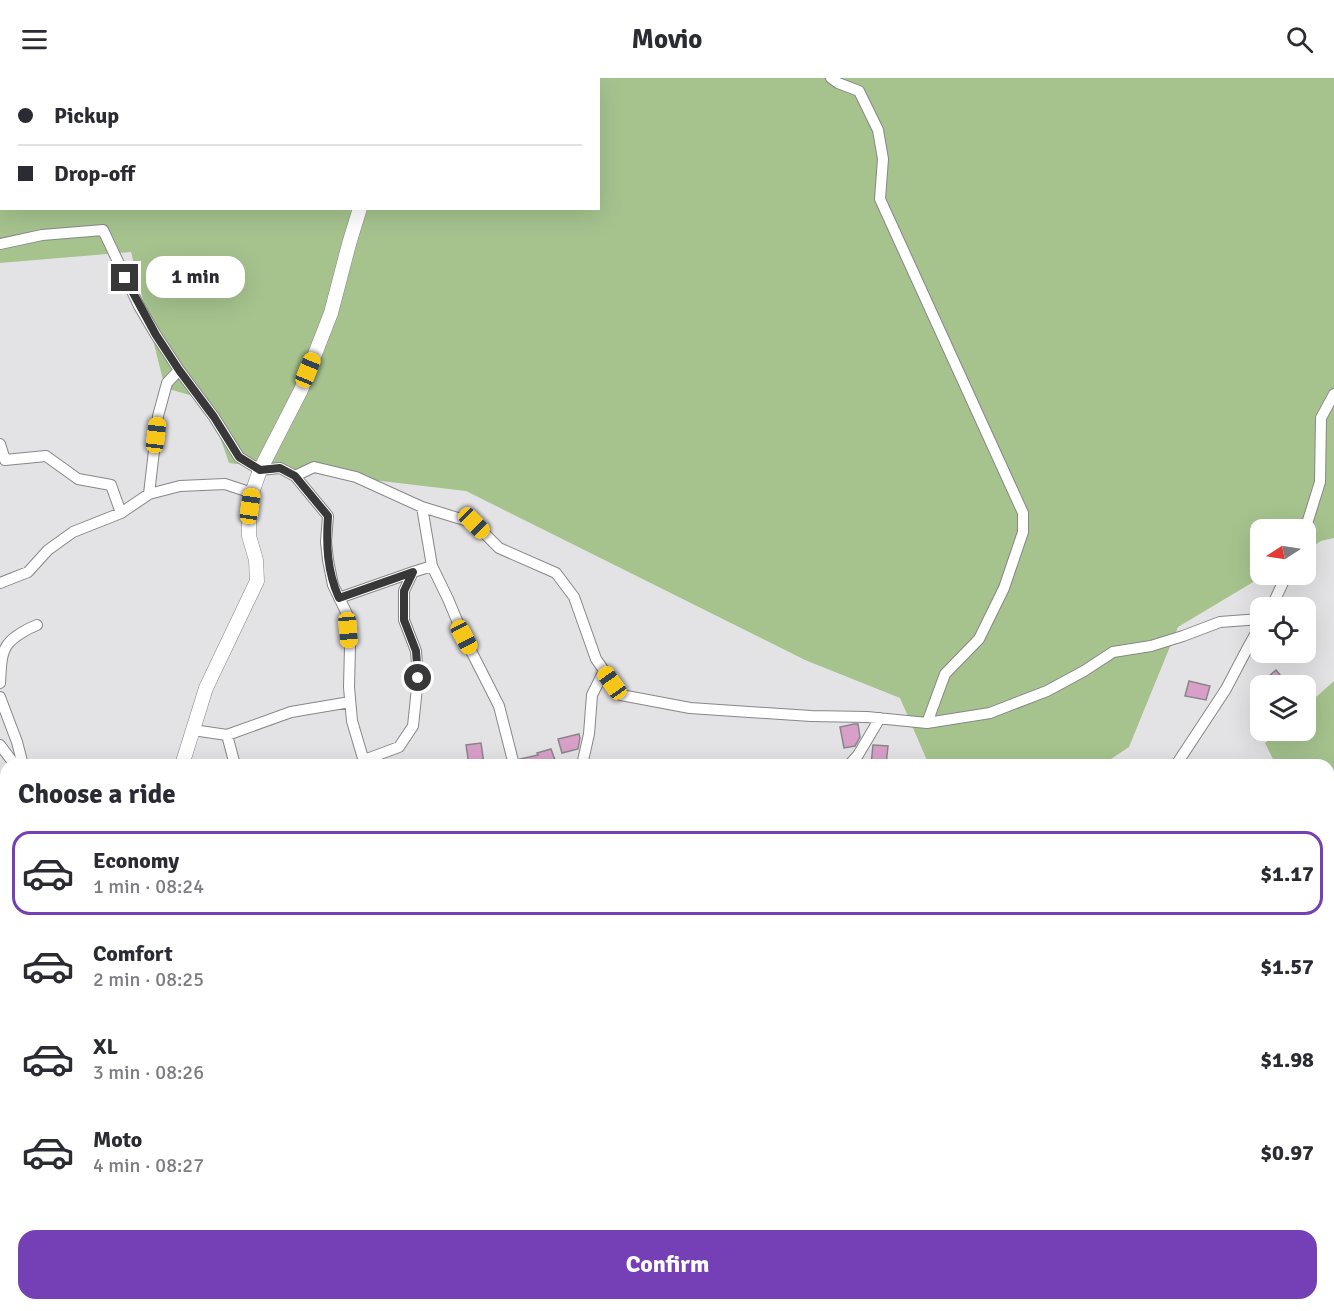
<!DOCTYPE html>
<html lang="en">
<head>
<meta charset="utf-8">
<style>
	:root { --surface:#fff; --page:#f7f7f7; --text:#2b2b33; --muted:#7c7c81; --line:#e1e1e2; --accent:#753fb6 }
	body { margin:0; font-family:Signika,sans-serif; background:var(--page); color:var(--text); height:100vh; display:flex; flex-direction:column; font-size:22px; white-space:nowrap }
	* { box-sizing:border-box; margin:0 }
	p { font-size:20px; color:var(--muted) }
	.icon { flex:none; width:33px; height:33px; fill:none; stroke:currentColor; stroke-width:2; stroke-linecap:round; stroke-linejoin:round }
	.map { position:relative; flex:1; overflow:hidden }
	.drawer { position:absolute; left:0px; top:681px; width:1335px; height:552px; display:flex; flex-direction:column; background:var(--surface); border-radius:18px 18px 0 0; box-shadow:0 6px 24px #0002 }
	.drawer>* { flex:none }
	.top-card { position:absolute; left:0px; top:0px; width:600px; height:132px; box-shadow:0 6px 24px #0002; display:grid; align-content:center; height:132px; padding:0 18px; background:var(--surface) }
	.needle { width:39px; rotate:258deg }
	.tools { position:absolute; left:1250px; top:441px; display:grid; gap:12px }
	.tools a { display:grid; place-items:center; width:66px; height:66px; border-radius:12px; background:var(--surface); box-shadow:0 6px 24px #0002; font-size:30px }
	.end { position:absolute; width:27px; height:27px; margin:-14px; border:8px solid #383839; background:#fff; box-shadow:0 0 0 3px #fff }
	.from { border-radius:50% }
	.bubble { position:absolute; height:42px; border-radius:18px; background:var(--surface); box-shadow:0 6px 24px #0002; font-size:20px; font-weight:700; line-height:42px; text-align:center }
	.car { position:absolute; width:18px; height:36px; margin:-18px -9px; border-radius:8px; box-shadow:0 0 4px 2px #0007; background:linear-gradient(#f5c518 24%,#345 0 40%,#f5c518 0 76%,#345 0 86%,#f5c518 0) }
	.top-card b { display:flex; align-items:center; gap:21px; height:57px; font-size:22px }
	.top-card b+b { border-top:2px solid var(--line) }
	.top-card i { width:15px; height:15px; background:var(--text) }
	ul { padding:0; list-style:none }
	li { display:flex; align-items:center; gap:18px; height:84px; margin:0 12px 9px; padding:0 6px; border:3px solid transparent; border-radius:18px }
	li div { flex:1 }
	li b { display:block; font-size:22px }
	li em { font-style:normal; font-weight:700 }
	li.on { border-color:var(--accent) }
	li>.icon { width:54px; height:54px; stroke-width:1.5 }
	h2 { padding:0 18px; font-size:27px; line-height:72px }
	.cta { display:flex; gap:12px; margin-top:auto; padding:12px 18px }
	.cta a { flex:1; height:69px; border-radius:18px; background:var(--accent); color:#fff; font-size:24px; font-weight:700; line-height:69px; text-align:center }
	header { display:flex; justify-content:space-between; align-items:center; height:78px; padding:0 18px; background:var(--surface); font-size:27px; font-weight:700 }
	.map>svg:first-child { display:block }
	.green { fill:#a6c38e; fill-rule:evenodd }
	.building { fill:#d89fc9; stroke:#888788; stroke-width:1.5 }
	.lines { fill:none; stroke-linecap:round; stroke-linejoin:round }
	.minor-casing { stroke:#868788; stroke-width:12 }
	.tertiary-casing { stroke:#868788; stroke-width:15 }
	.minor { stroke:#fff; stroke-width:10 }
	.tertiary { stroke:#fff; stroke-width:14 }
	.route { stroke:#383839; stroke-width:8 }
</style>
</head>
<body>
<header><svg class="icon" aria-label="menu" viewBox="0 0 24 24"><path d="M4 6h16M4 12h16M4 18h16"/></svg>Movio<svg class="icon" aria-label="search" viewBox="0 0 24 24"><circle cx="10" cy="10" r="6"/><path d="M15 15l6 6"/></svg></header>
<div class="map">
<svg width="1334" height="1233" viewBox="0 0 1334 1233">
	<rect width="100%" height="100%" fill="#e3e3e5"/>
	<path class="green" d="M0,0H1334V460L1321,463L1305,473V452H1260V496L1265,497L1178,549L1129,669L1102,687H929L900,620L805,582L466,413L229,385L207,322L165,310L131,174L0,185ZM2,2H598V130H2Z
		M1334,603V802L1329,792V687H1276L1265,665L1279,653L1305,652V629Z
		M1334,836V1168L1329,1170V845Z"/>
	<path class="building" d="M1276,592L1289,608H1258Z
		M1189,603L1210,608L1206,622L1185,618Z
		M854,646H858L860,659L855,668L844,670L840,649Z
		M579,656L580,660L578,671L562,675L558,661Z
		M481,665L484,686L469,687L466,667Z
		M873,667L888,668L886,687H871Z
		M551,671L555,682L539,687H521L520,681L538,677L537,675Z"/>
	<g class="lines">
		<g class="minor-casing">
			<path id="minor" d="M831,0L838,5L859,13L878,52L883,81L880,121L1023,435V454L1004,510L979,561L945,596L927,645
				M0,166L42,157L103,152L139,228L156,257L179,292L214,339L239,379L260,392L280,390L295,398L328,438L326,464L328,482L333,507L347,536L350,568L349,609L352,643L365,687
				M0,366L5,382L46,378L78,401L111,407L121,435
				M295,398L314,389L356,399L422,429L474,445L499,470L556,495L574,519L596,581L621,617L690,630L811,638L867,639L927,645L990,635L1047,613L1084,593L1113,574L1151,568L1183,558L1220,544L1260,541
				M149,416L158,338L167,305L179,292
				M422,429L432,488L448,521L464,559L499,628L514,687
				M1305,452L1320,404L1321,340L1334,316
				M0,505L28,494L48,472L73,454L121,435L149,416L180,408L225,406L252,415
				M339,520L413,494
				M1271,530L1287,496
				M0,605C1,593 0,576 8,566C14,558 29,550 37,547
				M0,619L17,664L23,687
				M193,652L227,657L291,634L350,624
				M227,657L235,687
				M0,667L15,687
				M359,687L364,682L399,669L413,648L418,600L416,573L404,542V513L413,494L432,488
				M582,687L589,656L592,617L604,593
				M849,687L858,677L880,640
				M1176,687L1226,611L1247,571L1260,548
				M0,880L6,878
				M0,1047L6,1045
				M0,1173L6,1190
				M0,1215L6,1216
				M212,1227L214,1233
				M306,1227L308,1233
				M390,1227L392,1233
				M544,1227L547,1233
				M817,1227L820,1233
				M1014,1227L1016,1233
				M1054,1227L1057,1233
				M175,1233L182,1227
				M479,1233L492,1227
				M629,1233L640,1230L648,1233
				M674,1233L677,1227
				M856,1233L867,1227"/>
		</g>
		<g class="tertiary-casing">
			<path id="tertiary" d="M418,2L419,0
				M182,687L206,610L257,503L256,482L249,458V441L252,415L260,392L301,312L331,235L349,166L360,130
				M76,1233L77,1227"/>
		</g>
		<use href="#minor" class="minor"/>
		<use href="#tertiary" class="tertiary"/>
	</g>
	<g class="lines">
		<path class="route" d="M125,200L156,257L179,292L214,339L239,379L260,392L280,390L295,398L328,438C326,467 327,493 339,520L413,494L404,513V542L416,573L418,600"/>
	</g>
</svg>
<div class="tools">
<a><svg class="needle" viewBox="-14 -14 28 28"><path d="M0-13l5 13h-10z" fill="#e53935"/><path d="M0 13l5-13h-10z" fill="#7c7c81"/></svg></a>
<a><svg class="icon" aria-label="locate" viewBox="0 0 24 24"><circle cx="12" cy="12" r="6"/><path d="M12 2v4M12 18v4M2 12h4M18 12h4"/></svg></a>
<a><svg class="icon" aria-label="layers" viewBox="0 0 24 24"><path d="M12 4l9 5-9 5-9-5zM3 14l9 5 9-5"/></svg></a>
</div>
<i class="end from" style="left:418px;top:600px"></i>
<i class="end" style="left:125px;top:200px"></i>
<div class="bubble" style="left:146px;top:178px;width:99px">1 min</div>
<i class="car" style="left:308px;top:292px;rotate:22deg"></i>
<i class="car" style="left:156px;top:357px;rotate:7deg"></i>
<i class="car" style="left:250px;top:428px;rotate:8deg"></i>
<i class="car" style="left:474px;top:445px;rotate:135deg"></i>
<i class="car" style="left:348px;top:552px;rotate:175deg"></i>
<i class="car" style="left:464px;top:559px;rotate:152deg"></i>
<i class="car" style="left:612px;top:605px;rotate:325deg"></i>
<div class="top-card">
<b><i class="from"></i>Pickup</b>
<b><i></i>Drop-off</b>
</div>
<section class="drawer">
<h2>Choose a ride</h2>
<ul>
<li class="on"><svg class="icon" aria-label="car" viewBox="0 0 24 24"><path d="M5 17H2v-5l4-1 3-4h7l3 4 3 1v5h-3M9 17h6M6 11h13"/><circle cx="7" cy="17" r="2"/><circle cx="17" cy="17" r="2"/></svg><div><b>Economy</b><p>1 min · 08:24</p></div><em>$1.17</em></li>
<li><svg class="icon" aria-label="car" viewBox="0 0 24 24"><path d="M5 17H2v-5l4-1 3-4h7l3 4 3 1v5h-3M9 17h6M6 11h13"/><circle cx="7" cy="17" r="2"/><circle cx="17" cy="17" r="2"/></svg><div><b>Comfort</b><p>2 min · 08:25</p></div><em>$1.57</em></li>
<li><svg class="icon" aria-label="car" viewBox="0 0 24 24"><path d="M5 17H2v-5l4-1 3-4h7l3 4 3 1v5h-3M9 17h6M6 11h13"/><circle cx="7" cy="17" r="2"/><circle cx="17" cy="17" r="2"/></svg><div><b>XL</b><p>3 min · 08:26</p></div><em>$1.98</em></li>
<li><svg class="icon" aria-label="car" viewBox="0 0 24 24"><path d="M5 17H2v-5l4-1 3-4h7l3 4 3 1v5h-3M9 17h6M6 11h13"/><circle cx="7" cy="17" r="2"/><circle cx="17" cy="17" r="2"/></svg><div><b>Moto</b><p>4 min · 08:27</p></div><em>$0.97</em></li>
</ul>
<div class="cta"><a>Confirm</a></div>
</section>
</div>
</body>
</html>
